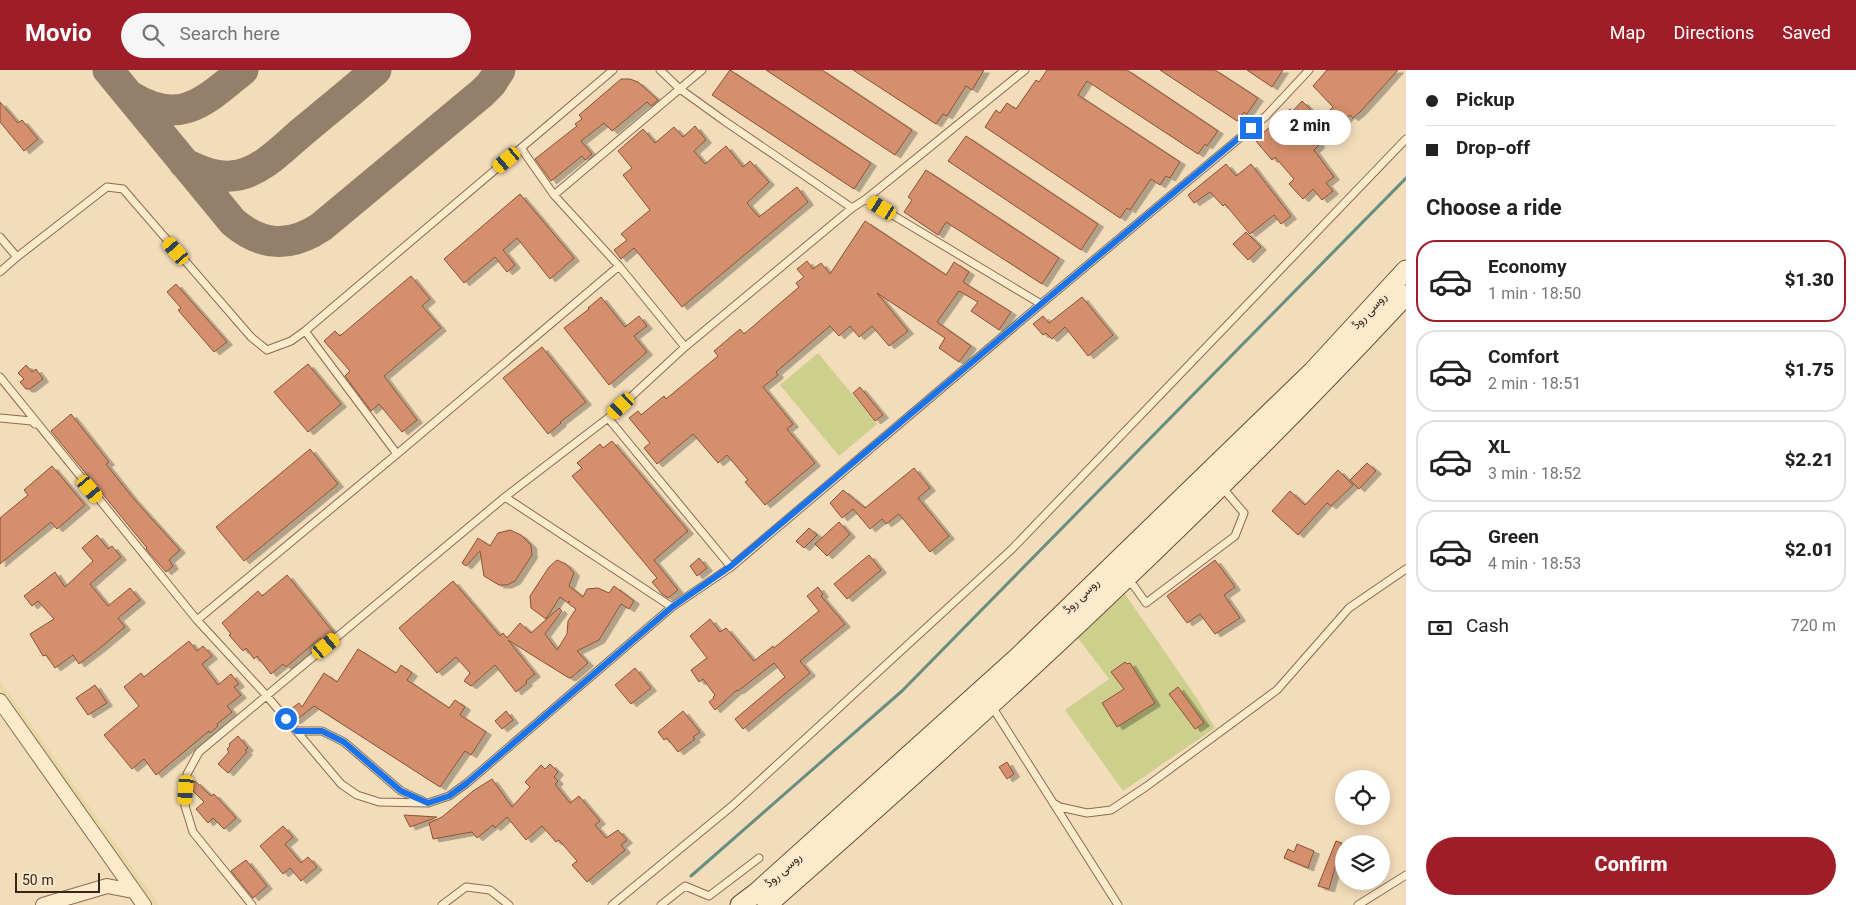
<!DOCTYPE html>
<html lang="en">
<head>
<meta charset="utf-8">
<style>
	:root { --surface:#fff; --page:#f6f6f6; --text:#222; --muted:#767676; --line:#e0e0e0; --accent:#9e1d28 }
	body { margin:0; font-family:Georgia,Vazirmatn,serif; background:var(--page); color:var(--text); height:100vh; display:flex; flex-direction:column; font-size:19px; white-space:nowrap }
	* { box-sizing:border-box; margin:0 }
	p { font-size:16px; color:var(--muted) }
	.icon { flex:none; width:28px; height:28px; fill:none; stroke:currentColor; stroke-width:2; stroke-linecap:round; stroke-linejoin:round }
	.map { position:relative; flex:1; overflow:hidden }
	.panel { display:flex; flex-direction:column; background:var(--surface); width:450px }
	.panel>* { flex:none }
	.top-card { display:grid; align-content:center; height:110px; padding:0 20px; background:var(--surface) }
	.buttons { position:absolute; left:1335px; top:700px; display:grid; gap:10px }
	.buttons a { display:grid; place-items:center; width:55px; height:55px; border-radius:50%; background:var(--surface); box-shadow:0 2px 12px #0003; font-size:25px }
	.scale { position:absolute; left:15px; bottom:12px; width:85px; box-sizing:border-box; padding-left:5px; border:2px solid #372519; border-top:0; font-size:14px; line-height:18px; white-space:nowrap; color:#372519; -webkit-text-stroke:4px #f8e7ca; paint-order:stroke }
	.end { position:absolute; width:22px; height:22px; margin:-11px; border:6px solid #1a73e8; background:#fff; box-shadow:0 0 0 2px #fff }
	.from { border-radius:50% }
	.bubble { position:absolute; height:35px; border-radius:18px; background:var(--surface); box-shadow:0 2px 12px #0003; font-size:16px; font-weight:800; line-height:35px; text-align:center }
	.car { position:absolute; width:15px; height:30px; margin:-15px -8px; border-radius:6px; box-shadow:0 0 4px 1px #0007; background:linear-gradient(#f5c518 24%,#345 0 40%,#f5c518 0 76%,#345 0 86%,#f5c518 0) }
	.top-card b { display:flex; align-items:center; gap:18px; height:48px; font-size:19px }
	.top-card b+b { border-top:1px solid var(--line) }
	.top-card i { width:12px; height:12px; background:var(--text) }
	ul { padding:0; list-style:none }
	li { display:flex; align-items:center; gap:15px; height:82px; margin:0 10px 8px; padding:0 10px; border:2px solid var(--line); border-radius:20px }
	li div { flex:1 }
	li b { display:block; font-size:19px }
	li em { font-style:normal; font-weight:800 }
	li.selected { border-color:var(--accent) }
	li>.icon { width:45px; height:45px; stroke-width:1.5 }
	h2 { padding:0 20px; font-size:22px; line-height:60px }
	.pay { display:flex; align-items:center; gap:12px; height:55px; padding:0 20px; font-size:19px }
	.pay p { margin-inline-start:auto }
	.button { display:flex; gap:10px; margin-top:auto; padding:10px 20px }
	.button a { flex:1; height:58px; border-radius:30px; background:var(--accent); color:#fff; font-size:20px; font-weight:800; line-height:58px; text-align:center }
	header { display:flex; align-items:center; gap:30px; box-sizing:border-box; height:70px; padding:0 25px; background:var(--accent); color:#fff }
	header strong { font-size:24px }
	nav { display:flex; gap:28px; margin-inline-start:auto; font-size:18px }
	.search { width:350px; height:45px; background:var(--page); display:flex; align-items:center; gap:12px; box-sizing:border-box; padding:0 18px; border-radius:28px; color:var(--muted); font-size:19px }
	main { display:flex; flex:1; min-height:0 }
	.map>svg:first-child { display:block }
	.farmland { fill:#e8d8a6 }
	.green { fill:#cdd08d }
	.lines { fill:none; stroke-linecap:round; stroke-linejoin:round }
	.stream { stroke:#668f82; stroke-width:3 }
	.taxiway { stroke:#94806a; stroke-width:31 }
	.building { fill:#d48f6c; stroke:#8b5136; filter:url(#shadow) }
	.service-casing { stroke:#896c53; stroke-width:9 }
	.minor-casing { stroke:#896c53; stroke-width:16 }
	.secondary-casing { stroke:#6b4d36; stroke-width:21 }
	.service { stroke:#fceacd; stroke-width:7 }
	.minor { stroke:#fceacd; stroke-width:14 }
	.secondary { stroke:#fceacd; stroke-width:19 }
	.route { stroke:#1a73e8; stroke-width:6 }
	.labels { text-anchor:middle; stroke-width:4; stroke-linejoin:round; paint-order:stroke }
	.street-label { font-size:12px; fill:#372519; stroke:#f8e7ca }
</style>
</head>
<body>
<header>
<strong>Movio</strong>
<div class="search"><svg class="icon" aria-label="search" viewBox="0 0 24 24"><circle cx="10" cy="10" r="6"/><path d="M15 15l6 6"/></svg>Search here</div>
<nav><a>Map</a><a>Directions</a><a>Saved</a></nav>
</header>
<main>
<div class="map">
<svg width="1406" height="835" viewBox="0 0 1406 835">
	<defs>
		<filter id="shadow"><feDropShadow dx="5.5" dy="3" stdDeviation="0" flood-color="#0004"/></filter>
	</defs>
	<rect width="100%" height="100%" fill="#f2dcba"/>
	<path class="farmland" d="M0,611L159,835H144L0,631Z"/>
	<path class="green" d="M818,283L877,354L839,386L780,315Z
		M1125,524L1196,627L1215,658L1123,721L1065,640L1109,609L1078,568Z"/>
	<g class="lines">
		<path class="stream" d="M691,806L902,621L1406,108"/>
		<path class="taxiway" d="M108,0L233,152C261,176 290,178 321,157L482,23L491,14L500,0
			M130,26C180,57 204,32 243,0
			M184,93C202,102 219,109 239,105C263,100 284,77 302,62C327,41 352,21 376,0"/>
	</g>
	<path class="building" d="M730,0L871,93L854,119L712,25Z
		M766,0H822L912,60L895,85Z
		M853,0H984L972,20L966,16L947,46L943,44L936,54Z
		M1047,0H1127L1218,61L1207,76L1205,74L1198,84L1087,11L1078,25L1180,92L1170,108L1166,106L1160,115L1151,109L1130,140L1127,138L1120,148L985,57L996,40L1000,43L1007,33L1016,39L1036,10L1039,12Z
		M1160,0H1215L1258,28L1247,44L1244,42L1237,51Z
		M1247,0H1283L1272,17Z
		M1327,0H1398L1361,41L1353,48L1350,45L1318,73L1319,75L1314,80L1334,107L1326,113L1333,121L1322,130L1313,119L1303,129L1289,114L1294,109L1275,87L1272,90L1255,70L1290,39L1292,42L1302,31L1320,49L1333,37L1313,16Z
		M621,9H630L638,12L658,30L651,36L647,32L612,61L604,53L581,71L592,84L585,90L582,86L551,111L535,89L577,56L575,54L582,49L579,45Z
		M0,32L18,53L22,50L38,69L24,81L0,52Z
		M695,56L706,70L694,81L705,94L726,76L743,97L750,91L769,112L747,133L759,147L797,117L808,132L682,237L634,178L621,189L614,180L627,170L621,164L650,140L623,105L632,98L618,81L643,59L655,73L674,57L683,67Z
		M966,66L1098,154L1081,180L948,91Z
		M1226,94L1236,106L1251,94L1291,146L1281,154L1274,145L1250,164L1225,134L1223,136L1210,122L1194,133L1188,125Z
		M926,100L1059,188L1042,214L946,152L938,165L904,142L912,130L908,127Z
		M520,124L574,188L550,209L517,168L503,180L515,195L507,202L495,187L464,213L444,189Z
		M865,151L946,205L954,192L969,202L963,212L1011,242L999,260L971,241L978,232L959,221L937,252L971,276L959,292L939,278L945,268L877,223L908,261L889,276L872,256L859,267L850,256L839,266L830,256L776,302L778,305L763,317L793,354L787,359L815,393L765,435L745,412L748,410L727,385L718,393L693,364L657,394L644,378L650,373L629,348L638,341L641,345L664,326L666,329L718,286L714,281L740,259L744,264L799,217L796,213L804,207L797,199L807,191L813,199L821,193L830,204Z
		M1246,162L1261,177L1248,190L1233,174Z
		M411,206L430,229L422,236L441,258L384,306L417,350L402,362L379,334L371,341L345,306L350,301L324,271L335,261L340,266Z
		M176,214L227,272L214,282L178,240L181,238L167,222Z
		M601,227L625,257L639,246L647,256L634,266L647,282L609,315L564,258L589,239L588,238Z
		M1082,227L1113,265L1088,286L1065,257L1052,269L1046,263L1043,265L1033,254L1043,246L1049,253Z
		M542,277L586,332L560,352L561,353L548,364L503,308Z
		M308,294L341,334L308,362L274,322Z
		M26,295L32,302L36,299L43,309L30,319H26L20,312L24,309L18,303Z
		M860,317L883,345L875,351L853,323Z
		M71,344L109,392L106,394L133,428L180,480L169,490L173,496L166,502L146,479L147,478L51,361Z
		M612,371L688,461L654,490L678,520L668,528L662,524L652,512L657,508L572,406L582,398L577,393L600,374L603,378Z
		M310,379L338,414L244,491L216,457Z
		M1367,393L1376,401L1359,419L1350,410Z
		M52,396L85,435L57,459L51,452L0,494V448L28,425L24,420Z
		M914,398L930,418L918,428L949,466L930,482L899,444L886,454L882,449L870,459L853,439L842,448L830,433L843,420L865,438Z
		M1338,400L1353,415L1331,436L1327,433L1298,465L1272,441L1290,421L1305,435Z
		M839,452L850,464L827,486L815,474Z
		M809,458L817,465L804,478L796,471Z
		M510,460L521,465L531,475L532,485L515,511L507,515H499L484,506L480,481L466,496L462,493L478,468L490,476L498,463Z
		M97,465L108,479L112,476L121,487L90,514L108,536L130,518L140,530L118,548L125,557L100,578L79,594L73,585L55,598L46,585L43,586L30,564L54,549L38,531L32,536L24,526L55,502L65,517L93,491L82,478Z
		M869,485L881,500L847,529L834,514Z
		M699,488L707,498L697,506L690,496Z
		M557,490L566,494L574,503L569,516L583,527L587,519L598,518L609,523L614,516L634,531L629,539L621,534L599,570L577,581L588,593L572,607L569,608L508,570L535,604L526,611L527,613L516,622L495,595L471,616L464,611L470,603L456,587L437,603L399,558L453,511L500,566L503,563L507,568L520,553L531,563L559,538L562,541L545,564L557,580L567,564L568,551L576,539L569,534V531L568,533L560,527L546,549L531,538L530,526L549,497Z
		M1215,490L1235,517L1224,525L1240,548L1215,564L1200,544L1187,553L1167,526Z
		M287,505L334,563L323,572L320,568L286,597L283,594L271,604L257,586L254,589L246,578L243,581L229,565L231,564L222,553L258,521L262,526Z
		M818,517L823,524L821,526L845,554L800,591L810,603L743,659L735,649L785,607L774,593L738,621L737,620L715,640L709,632L714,628L713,627L715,625L703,609L699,612L691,600L707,588L690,566L710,549L720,562L726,558L754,591L773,576L774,578L819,541L807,526Z
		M189,571L197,581L203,576L212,586L202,594L218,615L231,604L239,614L234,617L241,625L227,636L232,642L217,654L218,656L210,663L209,661L156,705L144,689L132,699L104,665L139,636L124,617L141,603L144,607Z
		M358,579L396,603L401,595L412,603L407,610L449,638L455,630L465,637L460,645L486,662L471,685L465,681L440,717L314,636L295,651L287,642L299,633L302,637L324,603L337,612Z
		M1125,592L1127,594L1130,593L1155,633L1117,657L1102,633L1124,619L1111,602Z
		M635,598L651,618L631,634L615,615Z
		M95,615L107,633L88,645L76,628Z
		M1178,617L1204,653L1195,659L1169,624Z
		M506,641L513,650L502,659L495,651Z
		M683,641L700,662L693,667L695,669L678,682L667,668L664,670L658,662Z
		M238,666L248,678L245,680L247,682L228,703L218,694L229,682L227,679L230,676L229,674Z
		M1007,692L1014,704L1007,709L999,697Z
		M550,694L558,702L554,707L558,711L555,714L570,733L579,726L600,751L595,755L606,768L618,760L627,770L621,775L625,780L587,812L572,795L577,791L559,770L556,772L542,756L526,770L507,747L495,758L493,755L477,768L472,762L433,769L429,753L442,747L473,721L492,709L512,737L530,717L525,712L541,695L545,699Z
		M195,711L211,726L214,724L236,748L224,759L213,748L208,753L196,739L204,732L191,719L192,714Z
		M404,745L437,747L410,757Z
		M283,756L293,767L285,774L301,793L308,787L317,797L301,811L290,798L283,804L260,776Z
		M1336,771L1342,773L1329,819L1318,816Z
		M1297,774L1314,781L1308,798L1284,788L1288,779L1294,782Z
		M246,790L267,816L253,828L231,801Z"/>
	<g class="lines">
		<g class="service-casing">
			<path id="service" d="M660,0L680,19L723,50L852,138
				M521,78L554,125L619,196L685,277
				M554,125L702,0
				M866,129L1041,234
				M0,167L17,187
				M0,202L17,187L107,117L123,119L251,267L267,280L291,271L305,261L613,0
				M305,261L397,384
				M0,307L197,550L266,625L341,714L357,725L379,732L428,733L449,726L467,713L672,537L731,497L1041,234L1266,46L1309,0
				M0,348L32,351L35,354
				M608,348L731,497
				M505,427L672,537
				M1125,510L1134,516L1146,533L1235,466L1244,443L1221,416
				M197,550L397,384L619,196
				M991,635L1118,835
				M296,661H322L344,672L401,721L423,731
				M1053,733L1060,737L1087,743L1111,740L1147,716L1277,620L1349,538L1406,499
				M252,835L193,762L185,736L187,704L199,682L505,427L608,348L685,277L852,138L866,129L1025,0
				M442,835L466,817L490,820L509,835
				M612,835L732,736L1012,479L1406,69
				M661,835L685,816L709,826L759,788
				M1358,835L1406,805"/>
		</g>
		<g class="minor-casing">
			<path id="minor" d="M0,631L144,835
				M43,835L107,816L133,821"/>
		</g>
		<g class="secondary-casing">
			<path id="secondary" d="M740,835L756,823L1018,587L1313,301L1406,200
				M767,835C988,641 1206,441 1406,225"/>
		</g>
		<use href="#service" class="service"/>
		<use href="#minor" class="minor"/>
		<use href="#secondary" class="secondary"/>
	</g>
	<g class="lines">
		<path class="route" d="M286,649L296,661H322L344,672L401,721L428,733L449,726L467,713L672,537L731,496L1041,234L1251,58"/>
	</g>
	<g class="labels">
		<g class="street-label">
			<text transform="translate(1369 241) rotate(-47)" y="4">روسی روڈ</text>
			<text transform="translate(1081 526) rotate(-44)" y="4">روسی روڈ</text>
			<text transform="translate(783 800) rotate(-42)" y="4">روسی روڈ</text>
		</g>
	</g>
</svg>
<div class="buttons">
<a><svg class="icon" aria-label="locate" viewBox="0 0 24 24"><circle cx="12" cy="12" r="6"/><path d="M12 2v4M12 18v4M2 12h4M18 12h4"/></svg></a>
<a><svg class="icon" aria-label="layers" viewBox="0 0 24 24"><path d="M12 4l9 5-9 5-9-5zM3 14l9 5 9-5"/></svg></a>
</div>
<div class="scale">50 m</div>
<i class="end from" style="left:286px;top:649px"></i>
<i class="end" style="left:1251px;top:58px"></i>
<div class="bubble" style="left:1269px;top:40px;width:82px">2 min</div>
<i class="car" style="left:507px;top:90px;rotate:230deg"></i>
<i class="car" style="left:882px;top:138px;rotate:301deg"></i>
<i class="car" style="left:176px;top:181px;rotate:319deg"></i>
<i class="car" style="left:621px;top:336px;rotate:227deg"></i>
<i class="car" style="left:90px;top:419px;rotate:140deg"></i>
<i class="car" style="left:326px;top:576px;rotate:50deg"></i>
<i class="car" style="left:186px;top:720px;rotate:184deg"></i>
</div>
<section class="panel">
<div class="top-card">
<b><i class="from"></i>Pickup</b>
<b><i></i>Drop-off</b>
</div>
<h2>Choose a ride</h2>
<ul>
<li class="selected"><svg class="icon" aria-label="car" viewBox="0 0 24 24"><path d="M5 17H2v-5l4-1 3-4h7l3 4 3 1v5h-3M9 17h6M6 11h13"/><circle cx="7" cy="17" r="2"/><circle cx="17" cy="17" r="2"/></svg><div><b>Economy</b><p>1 min · 18:50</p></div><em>$1.30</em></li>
<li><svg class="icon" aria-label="car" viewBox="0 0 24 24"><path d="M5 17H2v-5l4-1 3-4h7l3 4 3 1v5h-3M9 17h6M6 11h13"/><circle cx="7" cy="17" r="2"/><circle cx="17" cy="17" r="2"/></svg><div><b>Comfort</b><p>2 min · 18:51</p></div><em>$1.75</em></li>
<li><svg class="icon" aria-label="car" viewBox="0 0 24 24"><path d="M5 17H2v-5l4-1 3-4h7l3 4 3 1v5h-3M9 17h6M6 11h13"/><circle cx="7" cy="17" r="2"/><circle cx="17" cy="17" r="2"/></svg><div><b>XL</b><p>3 min · 18:52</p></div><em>$2.21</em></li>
<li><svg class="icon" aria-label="car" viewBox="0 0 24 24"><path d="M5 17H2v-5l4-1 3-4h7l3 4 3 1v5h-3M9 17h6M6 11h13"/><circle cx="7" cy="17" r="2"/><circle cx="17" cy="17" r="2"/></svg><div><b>Green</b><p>4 min · 18:53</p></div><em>$2.01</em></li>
</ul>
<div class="pay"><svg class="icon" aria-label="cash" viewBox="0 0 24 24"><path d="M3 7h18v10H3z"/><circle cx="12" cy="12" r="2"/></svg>Cash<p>720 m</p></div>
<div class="button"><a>Confirm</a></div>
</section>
</main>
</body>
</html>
